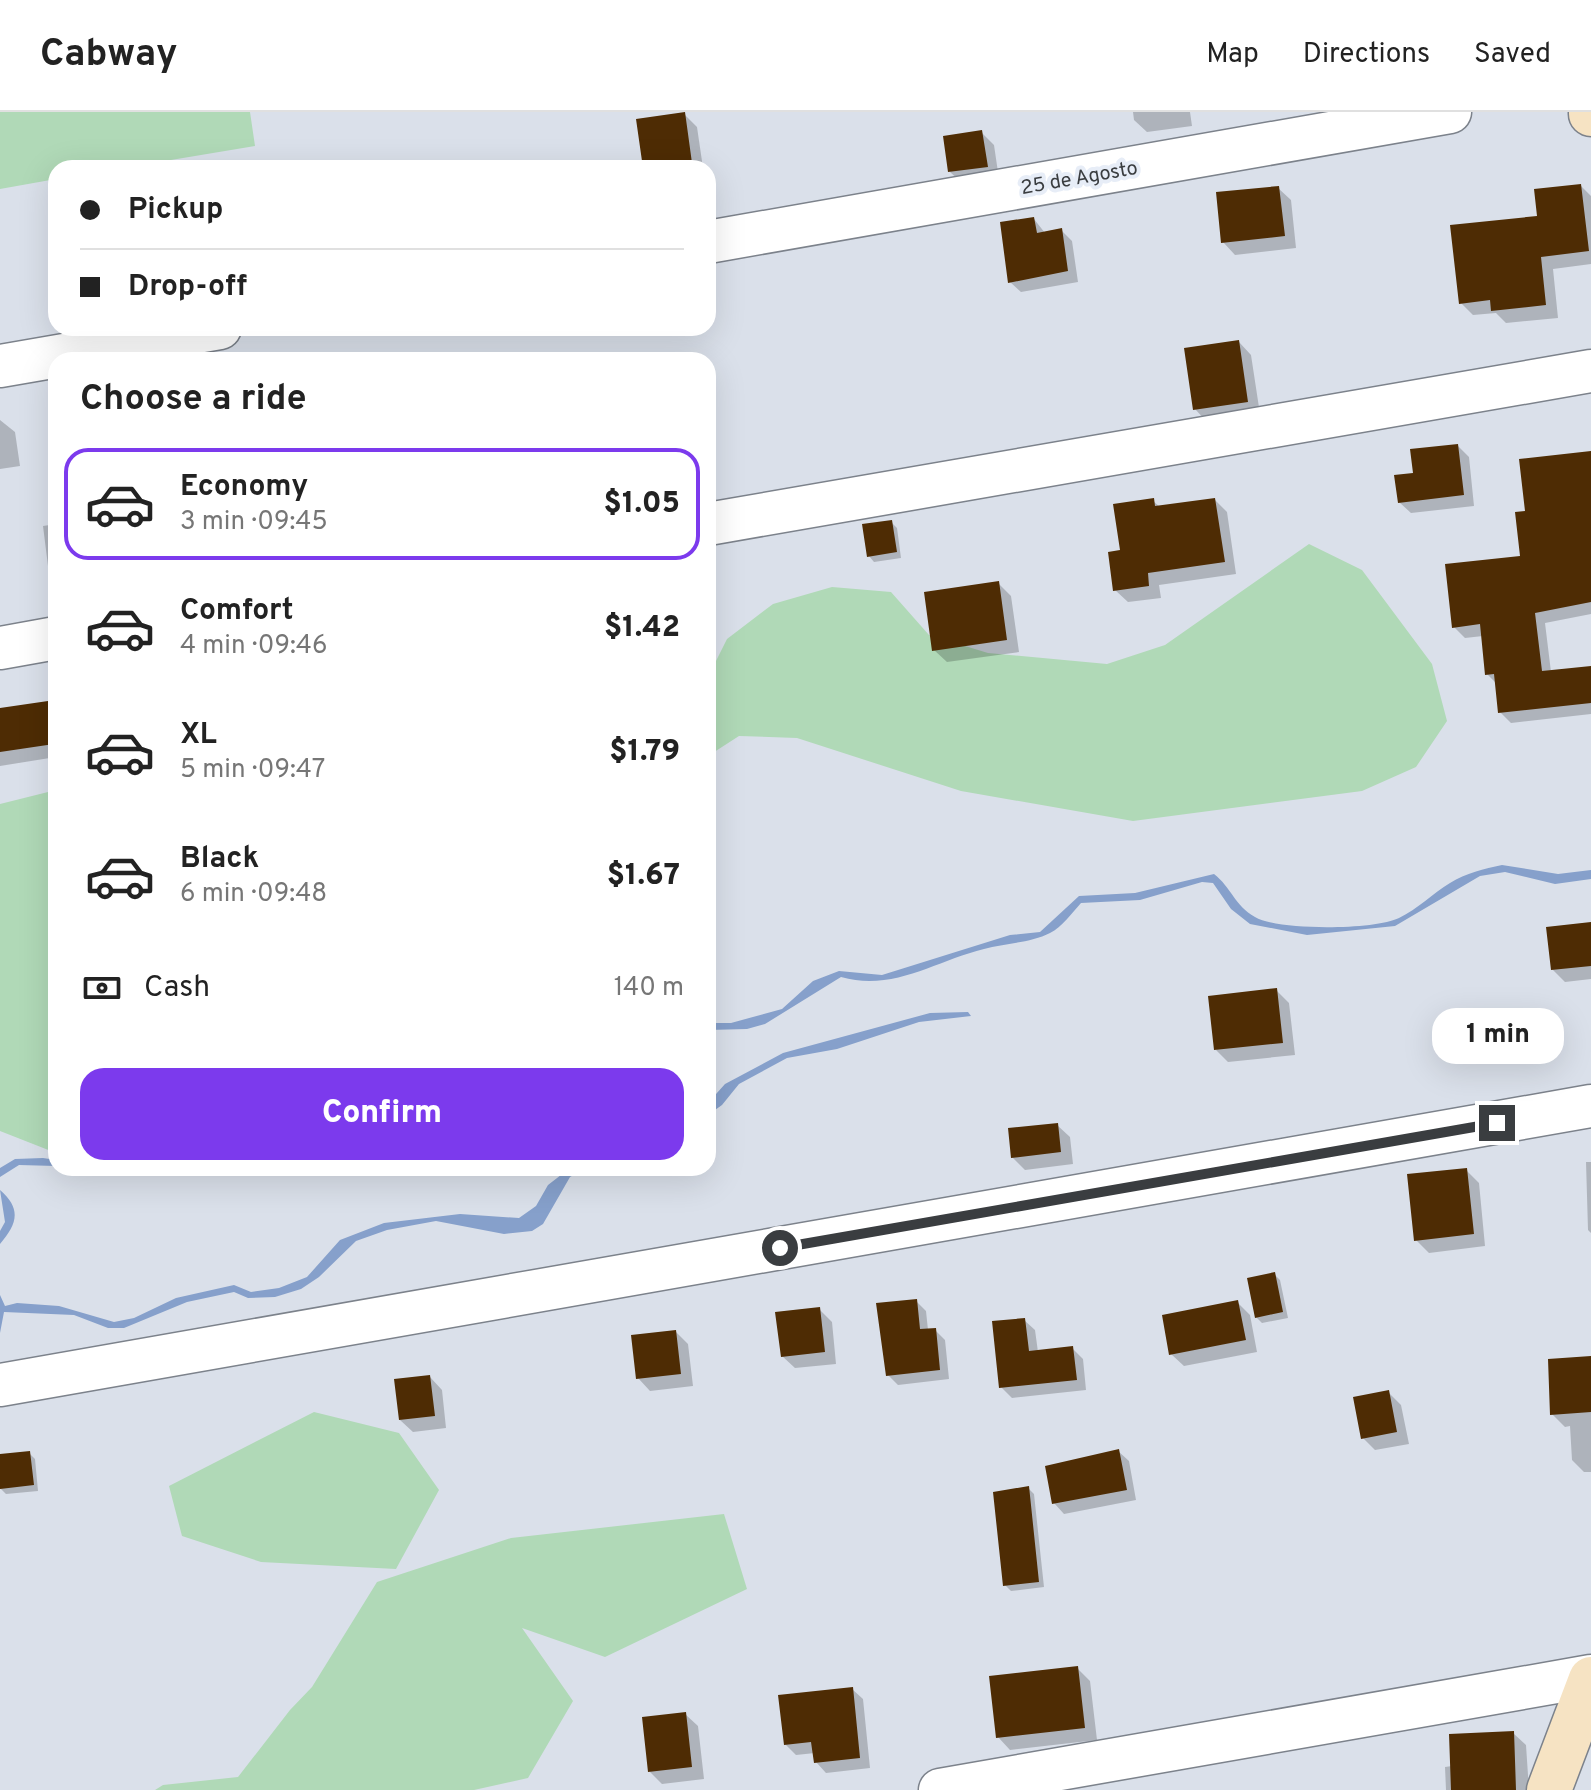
<!DOCTYPE html>
<html lang="en">
<head>
<meta charset="utf-8">
<style>
	:root { --surface:#fff; --page:#f6f6f6; --text:#222; --muted:#767676; --line:#e0e0e0; --accent:#7c3aed }
	body { margin:0; font-family:Overpass,sans-serif; background:var(--page); color:var(--text); height:100vh; display:flex; flex-direction:column; font-size:30px; white-space:nowrap }
	* { box-sizing:border-box; margin:0 }
	p { font-size:26px; color:var(--muted) }
	.icon { flex:none; width:44px; height:44px; fill:none; stroke:currentColor; stroke-width:2; stroke-linecap:round; stroke-linejoin:round }
	.map { position:relative; flex:1; overflow:hidden }
	.sheet { position:absolute; left:48px; top:240px; width:668px; height:824px; display:flex; flex-direction:column; background:var(--surface); border-radius:24px; box-shadow:0 8px 32px #0002 }
	.sheet>* { flex:none }
	.hud { position:absolute; left:48px; top:48px; width:668px; height:176px; border-radius:24px; box-shadow:0 8px 32px #0002; display:grid; align-content:center; height:176px; padding:0 32px; background:var(--surface) }
	.end { position:absolute; width:36px; height:36px; margin:-18px; border:10px solid #3a3d40; background:#fff; box-shadow:0 0 0 4px #fff }
	.from { border-radius:50% }
	.bubble { position:absolute; height:56px; border-radius:24px; background:var(--surface); box-shadow:0 8px 32px #0002; font-size:26px; font-weight:800; line-height:56px; text-align:center }
	.hud b { display:flex; align-items:center; gap:28px; height:76px; font-size:30px }
	.hud b+b { border-top:2px solid var(--line) }
	.hud i { width:20px; height:20px; background:var(--text) }
	ul { padding:0; list-style:none }
	li { display:flex; align-items:center; gap:24px; height:112px; margin:0 16px 12px; padding:0 16px; border:4px solid transparent; border-radius:24px }
	li div { flex:1 }
	li b { display:block; font-size:30px }
	li em { font-style:normal; font-weight:800 }
	li.current { border-color:var(--accent) }
	li>.icon { width:72px; height:72px; stroke-width:1.5 }
	h2 { padding:0 32px; font-size:36px; line-height:96px }
	.pay { display:flex; align-items:center; gap:20px; height:88px; padding:0 32px; font-size:30px }
	.pay p { margin-inline-start:auto }
	.cta { display:flex; gap:16px; margin-top:auto; padding:16px 32px }
	.cta a { flex:1; height:92px; border-radius:24px; background:var(--accent); color:#fff; font-size:32px; font-weight:800; line-height:92px; text-align:center }
	header { display:flex; align-items:center; gap:48px; box-sizing:border-box; height:112px; padding:0 40px; background:var(--surface); border-bottom:2px solid var(--line) }
	header strong { font-size:38px }
	nav { display:flex; gap:44px; margin-inline-start:auto; font-size:28px }
	.map>svg:first-child { display:block }
	.green { fill:#b0d9b7 }
	.water { fill:#86a0cb }
	.shadow { fill:#0003 }
	.building { fill:#4e2c04 }
	.lines { fill:none; stroke-linecap:round; stroke-linejoin:round }
	.street-casing { stroke:#7c828b; stroke-width:45 }
	.secondary-casing { stroke:#7c828b; stroke-width:47 }
	.street { stroke:#fff; stroke-width:42 }
	.secondary { stroke:#f6e3c3; stroke-width:44 }
	.route { stroke:#3a3d40; stroke-width:10 }
	.labels { text-anchor:middle; stroke-width:8; stroke-linejoin:round; paint-order:stroke }
	.street-label { font-size:20px; fill:#3a3d40; stroke:#e7edf7 }
</style>
</head>
<body>
<header>
<strong>Cabway</strong>
<nav><a>Map</a><a>Directions</a><a>Saved</a></nav>
</header>
<div class="map">
<svg width="1591" height="1678" viewBox="0 0 1591 1678">
	<rect width="100%" height="100%" fill="#dae0ea"/>
	<path class="green" d="M0,0H250L255,34L123,56H56V67L0,77Z
		M1309,432L1362,458L1432,552L1447,609L1416,655L1362,679L1133,709L961,679L797,626L739,624L708,644V565L727,527L773,492L832,475L891,480L929,523L988,541L1107,552L1165,533Z
		M56,678V1041L0,1019V692Z
		M314,1300L399,1321L439,1378L396,1457L261,1450L182,1424L169,1374Z
		M724,1402L747,1477L605,1545L522,1516L573,1589L528,1666L474,1678H155L163,1673L238,1665L290,1598L312,1575L377,1470L511,1426Z"/>
	<path class="water" d="M1502,753L1558,762L1591,758V767L1555,772L1505,760L1480,764L1395,814L1307,823L1250,812L1231,797L1213,771L1202,770L1140,788L1081,791C1072,801 1062,815 1050,821C1031,831 1005,831 984,837C935,849 893,880 841,865L765,912L747,917L708,918V911H731L782,897L813,869L839,859L882,863L1010,823L1040,820L1079,784L1135,781L1214,762C1231,775 1235,794 1255,805C1278,819 1375,818 1399,806C1418,797 1432,782 1450,771C1466,761 1484,757 1502,753Z
		M968,900L971,904L919,910L837,937L787,946L739,972L722,993L708,1003V991L725,972L783,941L930,901Z
		M43,1046L56,1048V1054L19,1053L0,1065V1056L15,1047Z
		M570,1056H586L570,1065L543,1112L532,1119L504,1122L436,1109L387,1118L356,1129L319,1165L301,1177L275,1185L248,1186L234,1180L187,1190L124,1216H108L74,1203L4,1200L0,1221V1183L5,1194L17,1191L59,1194L114,1210L134,1206L176,1186L234,1173L251,1180L279,1176L307,1165L340,1128L384,1111L460,1102L519,1106L536,1094L548,1073Z
		M0,1078C22,1097 17,1112 0,1132V1119L5,1110Z"/>
	<path class="shadow" d="M1133,0H1190L1192,14L1147,20L1134,8Z
		M684,2L697,15L703,56H645L639,9Z
		M981,20L994,33L999,67L963,72L950,60Z
		M1581,74L1591,84V152L1553,157L1558,206L1506,211L1496,201L1473,203L1461,191L1539,106Z
		M1278,76L1291,88L1296,136L1235,143L1223,130Z
		M1034,107L1045,121L1062,119L1072,129L1078,170L1021,180L1010,170Z
		M1239,230L1251,243L1260,302L1207,310L1195,297Z
		M0,308L15,320L20,354L0,357Z
		M1458,334L1469,345L1474,394L1411,401L1399,390Z
		M1591,346V502L1545,511L1551,560L1591,556V602L1511,611L1500,600L1497,572L1487,562L1483,524L1465,526L1454,515L1522,445L1527,401Z
		M1215,388L1227,400L1236,462L1159,473L1161,486L1128,490L1115,478L1122,440L1153,389L1160,395Z
		M891,410L897,416L901,446L874,450L869,444Z
		M56,412V468H55L49,462L43,414Z
		M998,471L1011,484L1019,540L947,550L934,538Z
		M47,591L56,600V645L0,654V598Z
		M1591,812V867L1565,870L1552,857Z
		M1276,878L1289,891L1295,943L1228,950L1216,938Z
		M1057,1013L1070,1025L1073,1052L1025,1058L1012,1045Z
		M1586,1050H1591V1121L1588,1118Z
		M1466,1058L1479,1071L1485,1134L1429,1141L1416,1128Z
		M1275,1163L1280,1168L1288,1206L1262,1211L1256,1205Z
		M916,1189L926,1199L928,1218H935L945,1228L949,1267L898,1273L888,1263Z
		M1238,1191L1250,1203L1257,1240L1184,1254L1171,1242Z
		M819,1197L832,1210L836,1252L795,1256L782,1244Z
		M1024,1208L1035,1218L1038,1240L1072,1236L1083,1247L1086,1278L1012,1286L1001,1275Z
		M676,1220L688,1232L693,1274L650,1279L638,1266Z
		M1591,1246V1360H1584L1572,1348L1570,1314L1565,1315L1552,1302Z
		M430,1265L442,1278L446,1316L413,1320L400,1308Z
		M1388,1280L1401,1293L1409,1332L1375,1338L1363,1326Z
		M1118,1339L1129,1349L1136,1388L1064,1402L1054,1391Z
		M29,1341L35,1347L38,1379L6,1382L0,1376V1344Z
		M1028,1376L1034,1382L1044,1475L1011,1479L1005,1473Z
		M1077,1556L1090,1569L1097,1628L1010,1638L998,1625Z
		M852,1577L863,1587L870,1656L826,1661L816,1650L815,1641L796,1643L785,1632Z
		M685,1602L698,1614L704,1667L662,1672L650,1660Z
		M1513,1621L1526,1633L1529,1678H1446L1445,1655L1452,1654Z"/>
	<path class="building" d="M685,0L692,51L643,56L636,7Z
		M982,18L988,55L948,60L943,24Z
		M1581,72L1589,139L1541,145L1546,193L1491,199L1490,188L1459,192L1450,113L1537,104L1534,77Z
		M1279,74L1285,124L1221,131L1216,80Z
		M1034,105L1037,121L1062,116L1068,159L1008,171L1000,110Z
		M1239,228L1248,290L1193,298L1184,236Z
		M1458,332L1464,383L1398,391L1394,363L1413,361L1410,337Z
		M1591,339V490L1535,501L1542,559L1591,554V591L1498,601L1494,562L1485,563L1480,512L1452,516L1445,452L1520,444L1515,400L1525,399L1519,347Z
		M1154,386L1155,394L1215,386L1225,450L1148,461L1149,474L1113,479L1108,440L1120,438L1113,392Z
		M892,408L897,440L867,445L862,412Z
		M999,469L1007,528L932,539L924,480Z
		M48,589L54,632L0,640V596Z
		M1591,810V854L1551,858L1546,815Z
		M1277,876L1283,931L1214,938L1208,884Z
		M1058,1011L1061,1040L1011,1046L1008,1016Z
		M1467,1056L1474,1122L1414,1129L1407,1062Z
		M1275,1160L1283,1200L1255,1206L1247,1166Z
		M917,1187L920,1217L936,1216L940,1258L886,1264L876,1191Z
		M1238,1188L1246,1228L1169,1243L1162,1203Z
		M820,1195L825,1240L781,1245L775,1200Z
		M1025,1206L1029,1239L1073,1234L1077,1268L999,1276L992,1209Z
		M676,1218L681,1262L636,1267L631,1223Z
		M1591,1244V1300L1550,1303L1548,1247Z
		M430,1263L435,1304L399,1308L394,1267Z
		M1389,1278L1397,1320L1361,1327L1353,1285Z
		M1119,1337L1127,1378L1052,1392L1045,1354Z
		M30,1339L34,1373L0,1377V1342Z
		M1029,1374L1039,1470L1003,1474L993,1380Z
		M1078,1554L1085,1616L996,1626L989,1564Z
		M853,1575L860,1646L814,1651L811,1630L784,1633L778,1583Z
		M686,1600L692,1655L648,1660L642,1605Z
		M1514,1619L1516,1678H1451L1449,1622Z"/>
	<g class="lines">
		<g class="street-casing">
			<path id="street" d="M708,130L1450,0
				M0,254L220,216
				M708,412L1591,259
				M0,536L56,526
				M0,1273L1591,994
				M940,1678L1591,1564"/>
		</g>
		<g class="secondary-casing">
			<path id="secondary" d="M1591,0V2
				M1549,1678L1591,1567"/>
		</g>
		<use href="#street" class="street"/>
		<use href="#secondary" class="secondary"/>
	</g>
	<g class="lines">
		<path class="route" d="M780,1136L1497,1011"/>
	</g>
	<g class="labels">
		<g class="street-label">
			<text transform="translate(1079 65) rotate(-10)" y="7">25 de Agosto</text>
		</g>
	</g>
</svg>
<i class="end from" style="left:780px;top:1136px"></i>
<i class="end" style="left:1497px;top:1011px"></i>
<div class="bubble" style="left:1432px;top:896px;width:132px">1 min</div>
<div class="hud">
<b><i class="from"></i>Pickup</b>
<b><i></i>Drop-off</b>
</div>
<section class="sheet">
<h2>Choose a ride</h2>
<ul>
<li class="current"><svg class="icon" aria-label="car" viewBox="0 0 24 24"><path d="M5 17H2v-5l4-1 3-4h7l3 4 3 1v5h-3M9 17h6M6 11h13"/><circle cx="7" cy="17" r="2"/><circle cx="17" cy="17" r="2"/></svg><div><b>Economy</b><p>3 min · 09:45</p></div><em>$1.05</em></li>
<li><svg class="icon" aria-label="car" viewBox="0 0 24 24"><path d="M5 17H2v-5l4-1 3-4h7l3 4 3 1v5h-3M9 17h6M6 11h13"/><circle cx="7" cy="17" r="2"/><circle cx="17" cy="17" r="2"/></svg><div><b>Comfort</b><p>4 min · 09:46</p></div><em>$1.42</em></li>
<li><svg class="icon" aria-label="car" viewBox="0 0 24 24"><path d="M5 17H2v-5l4-1 3-4h7l3 4 3 1v5h-3M9 17h6M6 11h13"/><circle cx="7" cy="17" r="2"/><circle cx="17" cy="17" r="2"/></svg><div><b>XL</b><p>5 min · 09:47</p></div><em>$1.79</em></li>
<li><svg class="icon" aria-label="car" viewBox="0 0 24 24"><path d="M5 17H2v-5l4-1 3-4h7l3 4 3 1v5h-3M9 17h6M6 11h13"/><circle cx="7" cy="17" r="2"/><circle cx="17" cy="17" r="2"/></svg><div><b>Black</b><p>6 min · 09:48</p></div><em>$1.67</em></li>
</ul>
<div class="pay"><svg class="icon" aria-label="cash" viewBox="0 0 24 24"><path d="M3 7h18v10H3z"/><circle cx="12" cy="12" r="2"/></svg>Cash<p>140 m</p></div>
<div class="cta"><a>Confirm</a></div>
</section>
</div>
</body>
</html>
